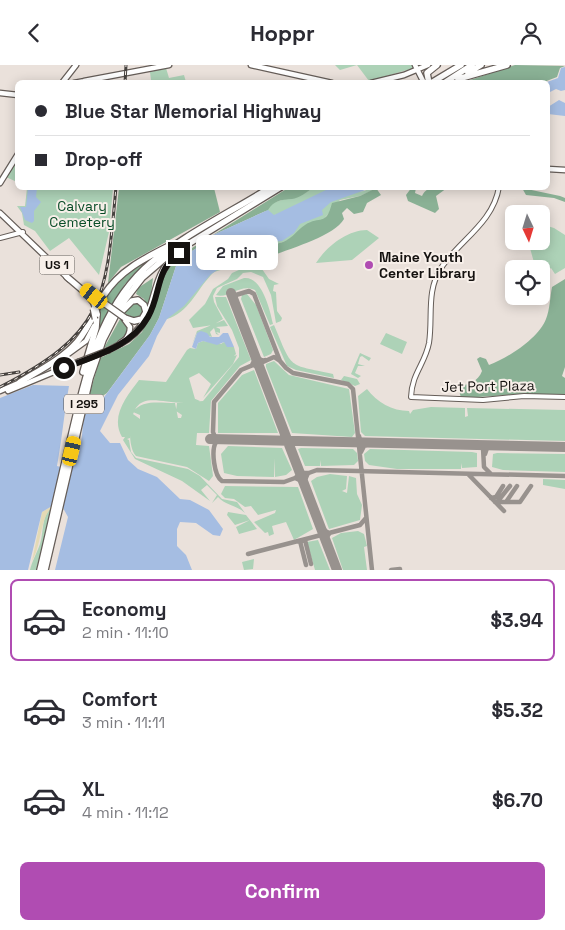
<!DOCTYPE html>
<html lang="en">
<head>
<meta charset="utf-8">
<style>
	:root { --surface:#fff; --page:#f7f7f7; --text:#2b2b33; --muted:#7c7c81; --line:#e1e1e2; --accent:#b04cb2 }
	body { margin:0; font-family:"Space Grotesk",sans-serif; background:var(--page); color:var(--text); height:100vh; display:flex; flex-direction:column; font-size:19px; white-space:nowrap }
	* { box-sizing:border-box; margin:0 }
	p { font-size:16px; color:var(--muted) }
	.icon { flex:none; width:28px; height:28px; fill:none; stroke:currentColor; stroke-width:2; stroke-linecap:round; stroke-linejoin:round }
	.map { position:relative; height:505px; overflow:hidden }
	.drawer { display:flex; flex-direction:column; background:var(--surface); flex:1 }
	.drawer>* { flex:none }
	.banner { position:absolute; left:15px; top:15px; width:535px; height:110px; border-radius:8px; box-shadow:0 2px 12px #0003; display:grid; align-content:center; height:110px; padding:0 20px; background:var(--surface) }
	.needle { width:32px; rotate:176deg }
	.controls { position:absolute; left:505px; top:140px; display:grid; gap:10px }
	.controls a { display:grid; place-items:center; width:45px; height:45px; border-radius:8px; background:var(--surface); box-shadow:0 2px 12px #0003; font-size:25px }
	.end { position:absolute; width:22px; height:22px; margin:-11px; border:6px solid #151210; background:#fff; box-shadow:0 0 0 2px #fff }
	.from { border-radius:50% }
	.bubble { position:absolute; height:35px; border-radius:8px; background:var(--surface); box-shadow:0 2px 12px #0003; font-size:16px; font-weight:700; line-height:35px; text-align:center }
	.car { position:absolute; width:15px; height:30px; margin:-15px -8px; border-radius:6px; box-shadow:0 0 4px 1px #0007; background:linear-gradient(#f5c518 24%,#345 0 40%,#f5c518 0 76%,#345 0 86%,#f5c518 0) }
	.banner b { display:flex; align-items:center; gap:18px; height:48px; font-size:19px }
	.banner b+b { border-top:1px solid var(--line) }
	.banner i { width:12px; height:12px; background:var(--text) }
	ul { padding:9px 0 0; list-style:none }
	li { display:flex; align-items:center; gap:15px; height:82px; margin:0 10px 8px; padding:0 10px; border:2px solid transparent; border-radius:8px }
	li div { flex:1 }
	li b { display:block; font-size:19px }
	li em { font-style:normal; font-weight:700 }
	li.active { border-color:var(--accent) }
	li>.icon { width:45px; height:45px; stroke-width:1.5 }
	.button { display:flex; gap:10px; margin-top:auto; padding:10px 20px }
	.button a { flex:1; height:58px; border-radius:8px; background:var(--accent); color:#fff; font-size:20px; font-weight:700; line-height:58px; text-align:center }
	header { display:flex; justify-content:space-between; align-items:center; height:65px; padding:0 20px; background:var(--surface); font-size:22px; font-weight:700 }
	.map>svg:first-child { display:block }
	.green { fill:#add2b7 }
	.forest { fill:#8ab195 }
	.sand { fill:#e4dab5 }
	.water { fill:#a5bde2 }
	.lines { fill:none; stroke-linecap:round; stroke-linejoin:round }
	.taxiway { stroke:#98928e; stroke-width:4.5 }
	.runway { stroke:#98928e; stroke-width:10 }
	.secondary-casing { stroke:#655d58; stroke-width:6 }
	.primary-casing { stroke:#655d58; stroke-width:7 }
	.highway-casing { stroke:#655d58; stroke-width:8 }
	.secondary { stroke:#fff; stroke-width:4 }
	.primary { stroke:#fff; stroke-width:4.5 }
	.highway { stroke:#fff; stroke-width:5.5 }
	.rail-casing { stroke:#474340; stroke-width:3 }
	.rail { stroke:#f7efe9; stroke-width:1; stroke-dasharray:4; stroke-linecap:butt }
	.primary-bridge-casing { stroke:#655d58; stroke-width:7; stroke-linecap:butt }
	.highway-bridge-casing { stroke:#655d58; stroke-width:8; stroke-linecap:butt }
	.primary-bridge { stroke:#fff; stroke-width:4.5 }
	.highway-bridge { stroke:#fff; stroke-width:5.5 }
	.route { stroke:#151210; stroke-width:6 }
	.poi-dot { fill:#b04cb2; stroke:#f7efe9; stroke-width:2 }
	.labels { text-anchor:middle; stroke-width:4; stroke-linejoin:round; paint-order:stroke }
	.shield { fill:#f7efe9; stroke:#595451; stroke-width:1 }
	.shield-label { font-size:12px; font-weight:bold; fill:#151210 }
	.park-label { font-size:14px; fill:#084c27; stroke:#f7efe9 }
	.poi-label { font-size:14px; font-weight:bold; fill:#151210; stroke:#f7efe9; text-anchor:start }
	.street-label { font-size:14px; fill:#151210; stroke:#f7efe9 }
</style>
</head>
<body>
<header><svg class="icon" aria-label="back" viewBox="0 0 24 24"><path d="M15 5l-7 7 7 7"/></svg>Hoppr<svg class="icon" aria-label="person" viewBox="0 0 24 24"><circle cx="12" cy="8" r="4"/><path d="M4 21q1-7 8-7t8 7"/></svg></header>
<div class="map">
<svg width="565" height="505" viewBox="0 0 565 505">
	<rect width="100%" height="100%" fill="#eae1db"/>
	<path class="green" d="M335,0H413L414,3L369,16L357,0L340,5Z
		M166,3L169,13L184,10L186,17H139L151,15L150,7Z
		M17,93V117L6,112Z
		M27,123H113L109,167L99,210L69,173L50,186L35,166L24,160L22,148L17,141H25Z
		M313,123H358L342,124L257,157L272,138L305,128Z
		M371,123H377L360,131L340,135L323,155C300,157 301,170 283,177C270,181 258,182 245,188V186C238,191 237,198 229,202C223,206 216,204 211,210C197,225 188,248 167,254L169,245L191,215L323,130L364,126Z
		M541,159L554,163L565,170V203L555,209L551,203L547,206L541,197L535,201L528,176H541Z
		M367,165L379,173L352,195L316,198C326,182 347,165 367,165Z
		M257,197L269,214L279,219L274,220L273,226L276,227L277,246L282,253L281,256L276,258L271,230L263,212L251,207L243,208L237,214L217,223L213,231L214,237L223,254L213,260L193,263L189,255L205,239L213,224L228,214L232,208Z
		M244,213C262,211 270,245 273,259L270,260L255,225C240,218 229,234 216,230L223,221Z
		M247,229L256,240L273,285L271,289L264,292L241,234L242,230Z
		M215,232H226L251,295L240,301L211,336L209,368H197L196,380L209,381L213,411L209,416L187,402L136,391C128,382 129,358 133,349L140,354V350L133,347C142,334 160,338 175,338L178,353H181L182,350L176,346L177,338L203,336L239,292V283L232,265L217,241Z
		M224,255L228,261L216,262L220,264V268L216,267L219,270L216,269L214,263L210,267L212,272L197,268L192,280L197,266Z
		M274,260C293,305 287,299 333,309L334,313L296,305L287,301L270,262Z
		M386,268L407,277L402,289L380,279Z
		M203,276L221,279L224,277L234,282L236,289L234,291L237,290L233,299L203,333L211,319L199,308L189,313L195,334L193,333L200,336C163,346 131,312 130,373L127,374L129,375L131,387L136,393L188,404L200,411L222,434L237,437L245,448C235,439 226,441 218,432L212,438L217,430L207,420L201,425L210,436L182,416L135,394L123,375L125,372H122C110,351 127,331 139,315L166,317L187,285L190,283L196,284L198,278Z
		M360,288L371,293L369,296L362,291L360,292L358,299L365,301H358L355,308L361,311L358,313L351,309Z
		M274,296L289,310L349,324L355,368L352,372L292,368L266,302V299Z
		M254,305L278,368H218V338L242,310Z
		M344,311L357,314L360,319L355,321L341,315Z
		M367,324C377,337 392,346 409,346L410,349L413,345L431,342L465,343V352L468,351L467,343L565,345V376L365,371L361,367L358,331Z
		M228,381L282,383L292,405L286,410L275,412V393L274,412L237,411L224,408L221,389Z
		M301,383L353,384L357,388L358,396L354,400L321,401L320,395V401H305L298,384Z
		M370,384L472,387L477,388V402L462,403L461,398V404H397L369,400L365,396L364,389Z
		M497,388L565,389V407L503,405L492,402L493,389Z
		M330,409L347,411L346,424L342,426L347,428L349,411L356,413L357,429L362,440L360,455L329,464L311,416L317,412Z
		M543,414L565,415V424L543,420Z
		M225,421L298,422L313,464L294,475L286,457L272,461L274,469L269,471L268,467L265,468L254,457L275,448L276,445L258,450L251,441L245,442L234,434L225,433L221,429Z
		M51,443L37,505H30C32,496 37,488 40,479C44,467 41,452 51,443Z
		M228,447L246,450L257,464L239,469L236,462L250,455L235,460L227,450Z
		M358,466L364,469L367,481L364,482L367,505H343L332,473L341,468Z
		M318,475L330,505H315L307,477Z
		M254,494L253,504L244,505L242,497Z"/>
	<path class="forest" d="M515,0L565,1L560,3L557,12L544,17L461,18Z
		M412,122L416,123L415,128L422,131C426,121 437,122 447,123L436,131L439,144L435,148L408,136L406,130Z
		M119,123H214L220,147L121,202L108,218Z
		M288,123H313C307,127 299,133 292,134C281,135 274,135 268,145L213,170L206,177L178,195L159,253L150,270L107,328L86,342L100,293L129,279L142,267L155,239L165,206L176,193Z
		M376,123L381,130L367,138L363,147L354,149L347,143L342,148L344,154C333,173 283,185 262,195L260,200L254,188L250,191L245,188C258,182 270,181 283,177C293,173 297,165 305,160C320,150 326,162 332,138L360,131Z
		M522,123L560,131L565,133V137L554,133L526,130Z
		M147,196L125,219L112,240L104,236L120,214Z
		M153,213L151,230L147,241L144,234L136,229L138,223Z
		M565,214V302L562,311L565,313V330L524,329L461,333L458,321C468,320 478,317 482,306L477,294L480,292L486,294L489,300C508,293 539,273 546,254C550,244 550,232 552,222Z
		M134,238L142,240L144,249L141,253L136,254L124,248Z
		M102,240L110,245L90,290L98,247Z
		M120,254L127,261V269L114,279L104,283Z"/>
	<path class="sand" d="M52,441L63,443L64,445L53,442C40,450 42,480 32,496L42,447Z"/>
	<path class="water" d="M565,2V25L561,26L556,24L548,28L547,17L558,13L561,3Z
		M559,35L565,38V51L548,49V42Z
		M28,123H37L36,132L41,137L34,146V156L32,158L25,155L20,142H26Z
		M371,123L331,137L322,145L323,150L300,159L294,168L282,176L270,177L246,186L228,203L217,205L210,210L184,241L167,254L157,271L149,291L118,330L100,366L110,378H120L128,395L138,404L157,412L180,434L190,435L209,445L223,464L220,471L213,470L196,458L180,457L177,464V481L186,490L192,505H55L68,452L63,443L52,441L42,447L28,505H0V333L33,320L69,321C64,349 62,374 57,401L71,405C84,386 81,366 85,344L99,339L150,270L159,253L178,195L206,177L213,170L268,145L274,150L328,124Z
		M201,266L207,268L210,272H219L223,268H228L234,282H227L224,277L217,280L203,276L198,278L196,284L192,282L197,268Z"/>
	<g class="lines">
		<path class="taxiway" d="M235,236L236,230L249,226L254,229L280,296L286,303L293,308L348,319L353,324L372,505
			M263,297L274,292L280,296
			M261,305L258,301L252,300L256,292L263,296
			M220,375L215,372L213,367L214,337L241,305L265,295
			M221,375L216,377C211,385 214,411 222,416L284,417L317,405L565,411
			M351,378L357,375L359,371L360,375L366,378
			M478,381L483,383L484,402L491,409
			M361,387L364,381L372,378
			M485,389L487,383L493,381
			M299,404L302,408H308L304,417L295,413L299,410Z
			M468,409L504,446
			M491,433L496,432L503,421
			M498,436L510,421
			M495,437H520L531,421
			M506,437L517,421
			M321,462L328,468
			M305,475L311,499
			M300,476L306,500
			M327,479L326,473L329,469
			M248,489L360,460L366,453
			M391,505L400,504"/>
		<path class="runway" d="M231,228L337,505
			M210,374L565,382"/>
		<g class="secondary-casing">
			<path id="secondary" d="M499,122C493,158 460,175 441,203C426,226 433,252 429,278C425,299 412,308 411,332L483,335L524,331L565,332
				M0,173L23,167"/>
		</g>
		<g class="primary-casing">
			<path id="primary" d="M251,0L332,18
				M415,0L424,18
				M84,16L169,0
				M62,18L76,0
				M74,18L85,16
				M371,18L404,10L428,0
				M0,28L18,30
				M548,104L565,105
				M0,118L18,89
				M0,148L69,214
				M109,285C119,280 130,275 130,262L124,254
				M64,292L86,276L94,261
				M0,326L23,316
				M8,326L78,297"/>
		</g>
		<g class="highway-casing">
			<path id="highway" d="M468,8L481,0
				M458,14L507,0
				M429,18L427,8L437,0
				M431,18L461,0
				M444,18L472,0
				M67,212L87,229L94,238
				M122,246L132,236L138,235L144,240L146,247L142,254L134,256L125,253
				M121,278C163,255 145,216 176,190
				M83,307L96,263L97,249
				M20,317C40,305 62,294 77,277C89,263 95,246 104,230C120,205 145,193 171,180
				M40,505C50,463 59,421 69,380C84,318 96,250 144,204C176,174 233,146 271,122
				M45,505L90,313L103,275L121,240L142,213L164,194L281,122"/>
		</g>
		<use href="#secondary" class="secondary"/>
		<use href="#primary" class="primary"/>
		<use href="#highway" class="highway"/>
		<g class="rail-casing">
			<path id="rail" d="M125,18L126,0
				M0,310L19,307
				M0,322C106,268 106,233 116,122"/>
		</g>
		<use href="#rail" class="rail"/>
		<g class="primary-bridge-casing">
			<path id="primary-bridge" d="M93,244L95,254
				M78,297L109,285"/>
		</g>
		<g class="highway-bridge-casing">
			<path id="highway-bridge" d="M94,231L125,253
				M94,238L97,249"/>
		</g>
		<use href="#primary-bridge" class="primary-bridge"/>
		<use href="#highway-bridge" class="highway-bridge"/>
	</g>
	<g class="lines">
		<path class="route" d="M64,303C94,291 131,282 148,252C161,230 155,205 179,188"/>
	</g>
	<circle class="poi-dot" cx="369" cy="200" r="5"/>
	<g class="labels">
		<g class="shield">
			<rect x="39.5" y="190.5" width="35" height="19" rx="4"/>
			<rect x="64" y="329.5" width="40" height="19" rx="4"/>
		</g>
		<g class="shield-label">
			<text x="57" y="204">US 1</text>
			<text x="84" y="343">I 295</text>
		</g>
		<g class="park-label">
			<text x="82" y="146">Calvary<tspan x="82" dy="16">Cemetery</tspan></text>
		</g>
		<g class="poi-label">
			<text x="379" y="197">Maine Youth<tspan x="379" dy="16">Center Library</tspan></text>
		</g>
		<g class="street-label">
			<text transform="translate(488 321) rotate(-1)" y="5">Jet Port Plaza</text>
		</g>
	</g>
</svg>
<div class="controls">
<a><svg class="needle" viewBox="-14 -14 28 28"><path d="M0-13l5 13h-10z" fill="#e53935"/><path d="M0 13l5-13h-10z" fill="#7c7c81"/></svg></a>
<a><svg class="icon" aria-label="locate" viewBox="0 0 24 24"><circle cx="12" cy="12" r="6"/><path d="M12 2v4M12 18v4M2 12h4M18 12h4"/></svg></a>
</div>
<i class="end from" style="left:64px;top:303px"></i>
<i class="end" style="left:179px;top:188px"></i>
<div class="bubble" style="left:196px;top:170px;width:82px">2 min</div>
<i class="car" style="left:94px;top:231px;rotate:308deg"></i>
<i class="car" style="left:72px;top:386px;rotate:13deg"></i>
<div class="banner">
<b><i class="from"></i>Blue Star Memorial Highway</b>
<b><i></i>Drop-off</b>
</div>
</div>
<section class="drawer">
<ul>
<li class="active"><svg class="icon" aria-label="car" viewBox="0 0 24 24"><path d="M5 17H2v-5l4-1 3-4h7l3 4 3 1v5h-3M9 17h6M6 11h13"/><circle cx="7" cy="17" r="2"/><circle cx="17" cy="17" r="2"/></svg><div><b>Economy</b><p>2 min · 11:10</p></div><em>$3.94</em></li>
<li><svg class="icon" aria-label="car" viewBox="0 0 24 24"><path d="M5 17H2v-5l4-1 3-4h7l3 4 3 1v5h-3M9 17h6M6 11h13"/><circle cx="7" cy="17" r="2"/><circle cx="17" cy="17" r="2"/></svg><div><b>Comfort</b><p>3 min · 11:11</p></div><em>$5.32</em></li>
<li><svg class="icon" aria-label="car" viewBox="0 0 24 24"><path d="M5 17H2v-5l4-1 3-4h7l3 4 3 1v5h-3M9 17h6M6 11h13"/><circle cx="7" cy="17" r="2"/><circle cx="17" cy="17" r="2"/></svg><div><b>XL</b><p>4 min · 11:12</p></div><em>$6.70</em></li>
</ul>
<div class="button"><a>Confirm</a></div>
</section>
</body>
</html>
